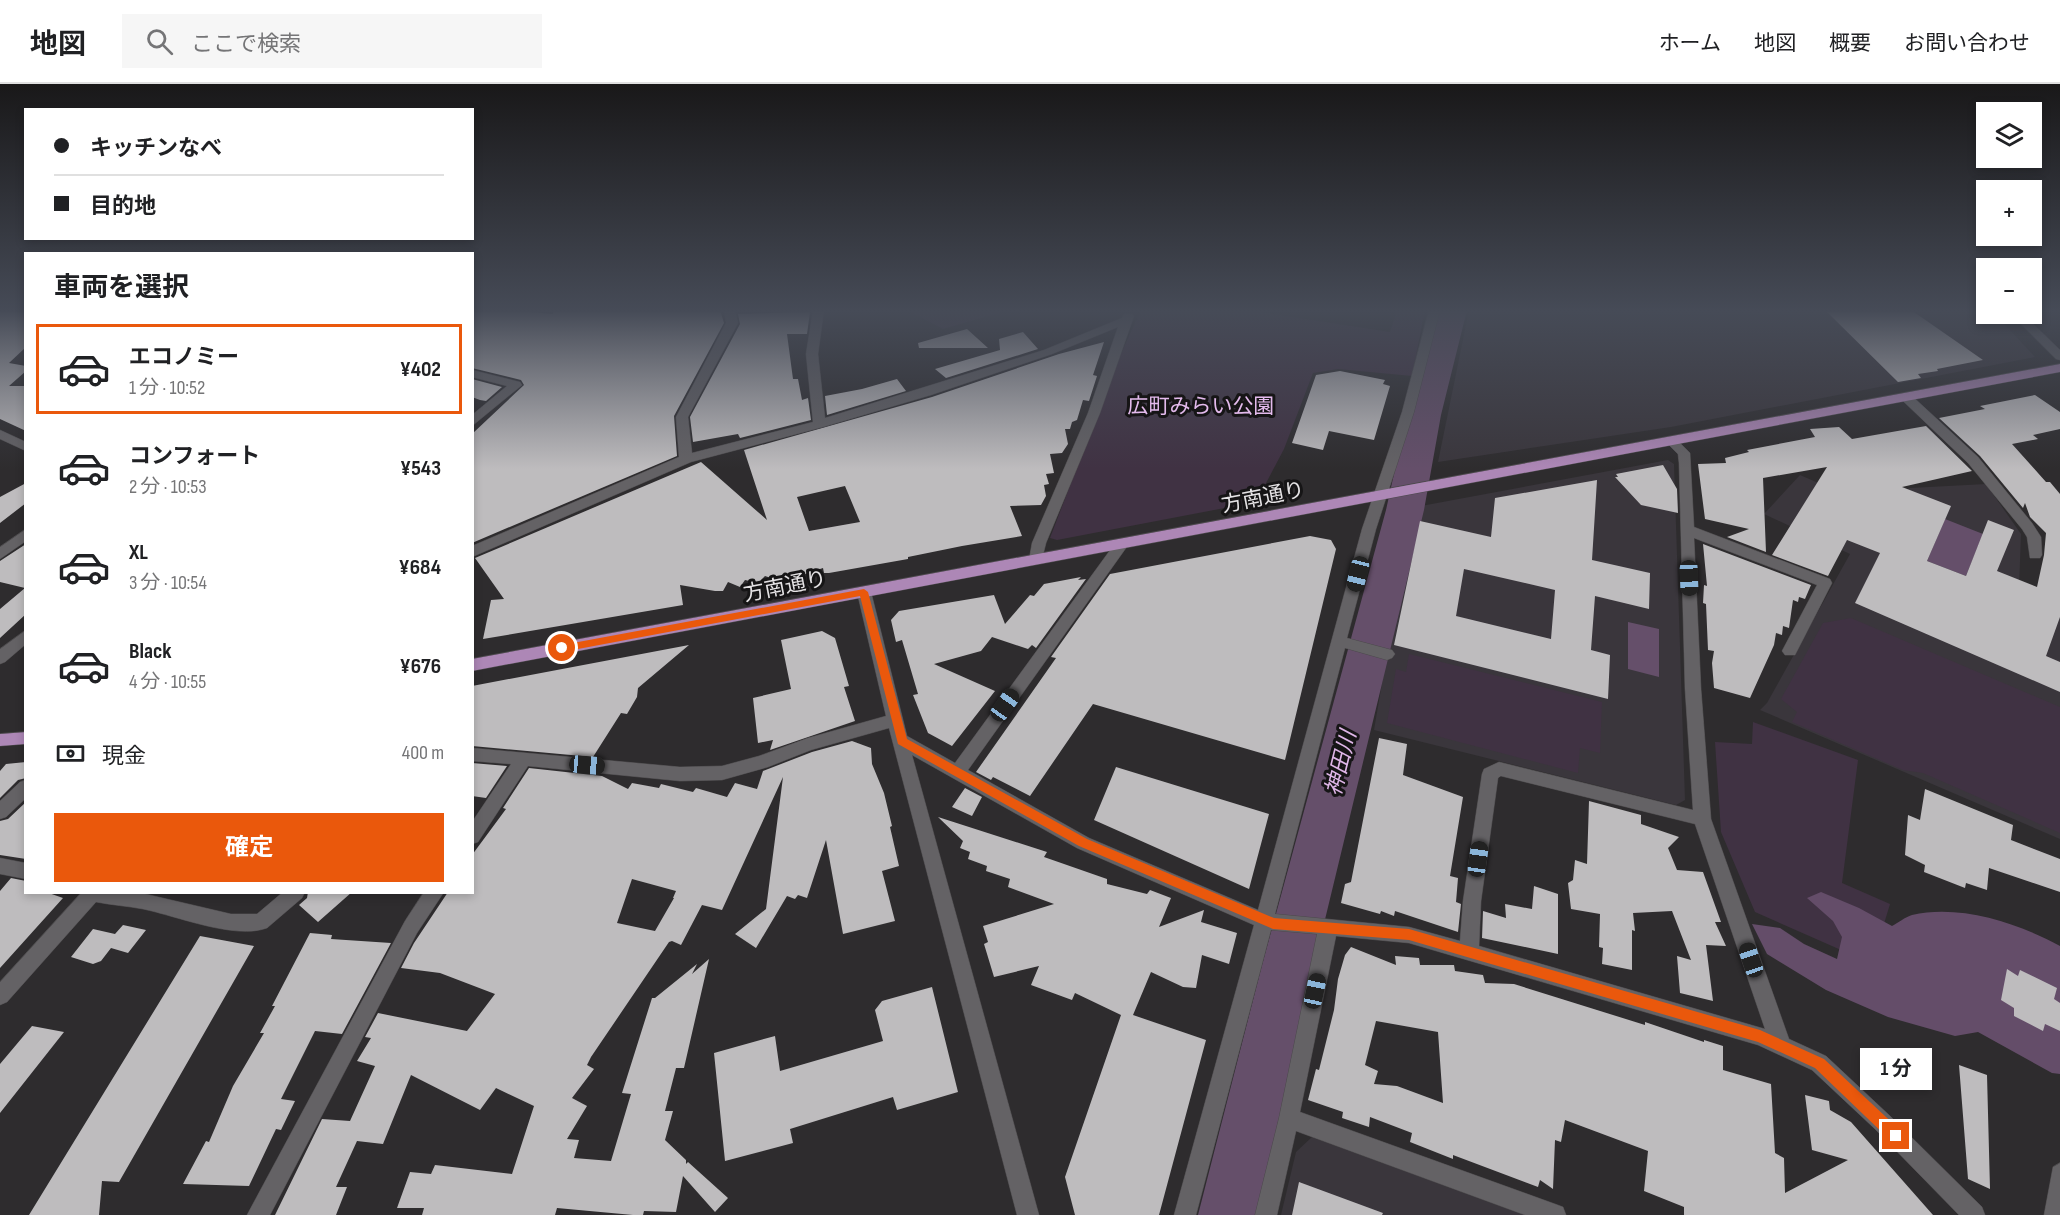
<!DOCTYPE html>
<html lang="ja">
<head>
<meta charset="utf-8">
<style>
	:root { --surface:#fff; --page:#f6f6f6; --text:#202124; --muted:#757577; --line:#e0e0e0; --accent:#ea580c }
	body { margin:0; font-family:"Sofia Sans Condensed","Noto Sans JP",sans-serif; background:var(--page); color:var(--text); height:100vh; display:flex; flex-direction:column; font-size:22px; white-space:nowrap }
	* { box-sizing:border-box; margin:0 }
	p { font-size:20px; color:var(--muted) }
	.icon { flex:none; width:33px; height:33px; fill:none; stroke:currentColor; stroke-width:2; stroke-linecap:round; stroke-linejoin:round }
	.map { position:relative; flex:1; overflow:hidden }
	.drawer { position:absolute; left:24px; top:168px; width:450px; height:642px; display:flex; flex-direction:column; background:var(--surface); border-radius:0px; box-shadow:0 3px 9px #0003 }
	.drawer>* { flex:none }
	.banner { position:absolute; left:24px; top:24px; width:450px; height:132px; border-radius:0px; box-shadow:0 3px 9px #0003; display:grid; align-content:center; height:132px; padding:0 30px; background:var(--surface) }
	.fabs { position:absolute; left:1976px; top:18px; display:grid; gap:12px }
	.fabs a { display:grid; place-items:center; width:66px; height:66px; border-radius:0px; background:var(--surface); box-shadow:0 3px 9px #0003; font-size:30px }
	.end { position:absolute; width:27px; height:27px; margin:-14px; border:8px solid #ea580c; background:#fff; box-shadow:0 0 0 3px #fff }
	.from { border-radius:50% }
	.bubble { position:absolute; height:42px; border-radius:0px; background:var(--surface); box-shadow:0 3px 9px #0003; font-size:20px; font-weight:700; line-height:42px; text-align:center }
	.car { position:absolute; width:18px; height:36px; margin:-18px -9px; border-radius:8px; box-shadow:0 0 4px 2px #0007; background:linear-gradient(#222 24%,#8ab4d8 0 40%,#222 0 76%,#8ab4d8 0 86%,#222 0) }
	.banner b { display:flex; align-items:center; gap:21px; height:57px; font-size:22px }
	.banner b+b { border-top:2px solid var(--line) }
	.banner i { width:15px; height:15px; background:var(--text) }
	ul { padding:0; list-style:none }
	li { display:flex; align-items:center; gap:18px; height:90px; margin:0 12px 9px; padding:0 18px; border:3px solid transparent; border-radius:0px }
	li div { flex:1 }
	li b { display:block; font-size:22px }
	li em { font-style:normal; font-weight:700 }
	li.current { border-color:var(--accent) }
	li>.icon { width:54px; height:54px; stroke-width:1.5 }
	h2 { padding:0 30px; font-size:27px; line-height:72px }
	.pay { display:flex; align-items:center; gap:15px; height:66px; padding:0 30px; font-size:22px }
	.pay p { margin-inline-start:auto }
	.button { display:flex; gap:12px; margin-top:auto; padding:12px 30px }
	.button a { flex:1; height:69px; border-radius:0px; background:var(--accent); color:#fff; font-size:24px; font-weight:700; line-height:69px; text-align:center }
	header { display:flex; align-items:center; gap:36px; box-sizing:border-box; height:84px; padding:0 30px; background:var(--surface); border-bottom:2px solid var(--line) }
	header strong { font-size:28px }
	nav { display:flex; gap:33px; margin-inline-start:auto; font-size:21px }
	.search { width:420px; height:54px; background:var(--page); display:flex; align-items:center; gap:15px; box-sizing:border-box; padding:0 21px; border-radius:0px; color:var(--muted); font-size:22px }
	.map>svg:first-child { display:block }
	.built { fill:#3a363c }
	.green { fill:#403243 }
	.forest { fill:#644d69 }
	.water { fill:#654f6a }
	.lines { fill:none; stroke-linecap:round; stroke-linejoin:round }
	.river { fill:#654f6a; fill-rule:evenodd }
	.building { fill:#bebcbe; fill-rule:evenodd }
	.minor-casing { stroke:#4c4a4c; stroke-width:1 }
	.major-casing { stroke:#4c4a4c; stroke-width:1 }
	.minor { fill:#646265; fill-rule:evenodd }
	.major { fill:#ad87b6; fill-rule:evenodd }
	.route { fill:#ea580c }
	.labels { text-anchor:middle; stroke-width:6; stroke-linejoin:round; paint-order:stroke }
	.park-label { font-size:21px; fill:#e3baec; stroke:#161516 }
	.street-label { font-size:21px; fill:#e5e3e5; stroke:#161516 }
	.water-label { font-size:22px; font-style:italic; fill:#dfb6e8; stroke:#161516 }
</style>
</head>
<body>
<header>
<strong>地図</strong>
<div class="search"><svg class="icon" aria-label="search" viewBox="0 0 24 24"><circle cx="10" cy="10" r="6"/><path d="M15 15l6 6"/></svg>ここで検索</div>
<nav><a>ホーム</a><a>地図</a><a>概要</a><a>お問い合わせ</a></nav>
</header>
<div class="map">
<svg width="2060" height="1131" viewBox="0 0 2060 1131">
	<rect width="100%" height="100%" fill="#2e2c2e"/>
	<path class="built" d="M1469,226H1986V230H1995L2035,273L1671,343L1438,378Z
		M1668,376L1674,380L1685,716L1676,721L1374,646L1387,570L1421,422Z
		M1800,391L1869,421L1910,404L1986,400L2021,450L2019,505L2060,522V755L1760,626L1767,619L1850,470L1764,430Z
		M1312,1053L1527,1131H1281L1296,1068Z"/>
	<path class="green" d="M907,226H1009L943,245Z
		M1141,226H1248L1390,248L1397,226H1425L1412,292L1338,285L1313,289L1284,365L1256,418L1057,456L1050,454L1118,276Z
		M1851,534L2060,623V749L1923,689L1903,686L1792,638L1797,628L1781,615L1823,539Z
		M1409,570L1602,618L1600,669L1580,664L1578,689L1387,639L1396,585L1406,588Z
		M1753,638L1858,676L1842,799L1890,820L1883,843L1882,884L1755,828L1721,748L1715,658L1752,660Z"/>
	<path class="forest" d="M1821,808L1859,824L1892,842C1898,839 1905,833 1912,831C1960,820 2018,839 2060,862V990L2052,989L1978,948L1955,952L1888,933L1826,906L1767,870L1752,840L1780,844L1804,860L1837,875L1842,853L1833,837L1807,814Z"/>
	<path class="water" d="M1945,435L1983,450L1966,492L1927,477Z
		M1628,538L1659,545V593L1628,585Z"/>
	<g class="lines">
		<path class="river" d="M1437,226H1467L1441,331L1424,426L1314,881L1258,1131H1198L1262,881L1386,426L1407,331Z"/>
	</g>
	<path class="building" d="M0,226H26V263L9,279L26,282V287L9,302H26V347L0,335Z
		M472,226H509L553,230V226H720L724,239L674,332L677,372L472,459V350L524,301L521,296L472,284Z
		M1825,226H1911L1983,276L1937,285L1938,287L1918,290L1921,294L1898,298Z
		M810,228L807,250H787L793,295H798L802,316L808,314L811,336L740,354L738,350L693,358L690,333L740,240L738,230Z
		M967,245L988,264H919L918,259Z
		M1023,248L1038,265L946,294L935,285L1000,266L999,255Z
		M1104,258L1093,291L1097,292L1089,317L1083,316L1077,336L1072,338L1070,345H1065L1068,360L1062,369L1050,370L1054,389L1046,390L1049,400L1044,401L1046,412L1041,421L1010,422L1022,452L962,462L908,473V475L829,489H824L823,484L796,493L784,490L780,497L765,492L758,499L745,496L740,503L728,498L723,507H715L680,501L683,521L483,555L491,516L504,515L475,474L701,378L767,436L744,366L932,313L1059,270ZM845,402L860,438L809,447L797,413Z
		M1340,287L1385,296L1383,300L1390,302L1374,356L1329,347L1323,366L1292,359L1316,291Z
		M472,295L502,303L486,317L480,316L472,313Z
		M897,295L906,307L827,331L825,312L862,305Z
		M2035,311L2060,328V345L2033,351L2038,355L2012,360L2046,398H2050L2060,410V533L2046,572L2060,578V608L1855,519L1880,469L1847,456L1828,492L1772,471L1827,383L1763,394L1766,468L1727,453L1749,445L1705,435L1698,380L1726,379L1725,374L1749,368L1747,366L1815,353L1810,345L1839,343L1852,355L1926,342L1972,387L1902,403L1951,422L1927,477L1966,492L1988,436L2014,446L1997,487L2037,503L2044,471L2046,449L2030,433L2025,419L2023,424L1980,372L1939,334L1985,325L1980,322Z
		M1663,381L1677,405L1678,429L1641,421L1615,393H1618L1616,390Z
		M1597,396L1592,476L1650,489L1649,525L1595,512L1591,566L1610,571L1608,615L1394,561L1420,437L1491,453L1495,414ZM1464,485L1555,506L1551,555L1456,532Z
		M26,399V419L0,439V413Z
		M1310,452L1331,456L1336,465L1285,676L1093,620L1030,712L993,693L991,696L976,688L1056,574L1051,573L1110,490Z
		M26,460V530L0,554V525L25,504L0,498V477Z
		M1703,460L1811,501L1805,515L1799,513L1798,518L1793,516L1789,544L1783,542L1782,551L1776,549L1774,561L1750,614L1714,604L1712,579L1714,567L1708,566L1706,520L1703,519L1704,501L1707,502Z
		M1081,493L1078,496L1086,495L1036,564L1032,561L1028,565L992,553L981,567L934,580L995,607L952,662L928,649L913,611L918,610L902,556L896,558L891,536L899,527L994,511L1005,540L1030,511L1034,512L1044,500Z
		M822,547L835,554L849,602L844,603L855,637L770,666L773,656L758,659L753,614L791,605L781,556Z
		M689,561L638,604L637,613L627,630L621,629L593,673L472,662V602Z
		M1379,654L1407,660L1403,691L1463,713L1450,792L1458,794L1456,818L1461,820L1458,848L1395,827L1394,832L1381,827L1380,830L1341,819L1345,800L1351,798Z
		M852,657L871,664L872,680L884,709L892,742L890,743L899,782L882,787L895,837L843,850L826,756L807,814L798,811L795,815L787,812L756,864L735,850L766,825L783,693L722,826L702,821L681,861L672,857L669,858L591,973L587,981L594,985L572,1014L587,1022L567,1055L579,1056L574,1074L611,1077L631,1010L622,1009L652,914H655L697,880L692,890L709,875L684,984H676L665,1027H673L665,1056L686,1076V1080L688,1078L728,1114L715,1128L683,1092L676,1128L644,1127L643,1131H633L557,1124L555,1131H422L424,1124H397L410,1088L431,1090L435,1081L512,1090L534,1022L496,1004L480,1026L411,991L383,1060L357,1057L336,1103H347L336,1131H275L322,1035L350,1037L375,982L357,977L371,954L365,953L378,929L467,947L495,910L440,889L401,884L414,859L448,808H472V771L506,725L503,724L529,684L602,692L628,705L632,699L659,704L661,700L693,708L696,704L727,713L735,699L757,705L763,687L812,668ZM632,795L676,807L673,814H674L655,847L617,839Z
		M26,678V694L18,696L0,714V687L6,680Z
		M472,679L507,682L486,714L472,712Z
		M1116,683L1269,730L1249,805L1094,736Z
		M965,704L982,713L972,732L952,723Z
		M1925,705L2013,741L2011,756L2060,775V808L1989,784L1987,806L1966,799L1965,804L1924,788L1925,781L1905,771L1908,731L1920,736Z
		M1589,717L1641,731V740L1679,753L1668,764L1677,786L1703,788L1721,838H1715L1726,862L1706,861L1713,917L1680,909L1677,872L1691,876L1672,827L1633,829L1635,847L1632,846V886L1602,880L1603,864L1599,863L1600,830L1571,825L1568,799L1573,796L1575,776L1587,780Z
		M26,718V775L0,771V737L8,735Z
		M938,733L1047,768L1044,773L1107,795V800L1147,810L1150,806L1171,814L1159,843L1204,826L1201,838L1237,849L1229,880L1202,871L1196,904L1183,903L1151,888L1133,931L1206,956L1159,1131H1075L1065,1093L1121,931L1075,909L1072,916L1031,901L1039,882L994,893L984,860L988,858L983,842L1054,820L1008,803L1010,795L986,787L987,782L968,775L970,768L960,764L963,757Z
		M11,794L26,797V808H46L63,814L0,884V807Z
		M1534,802L1558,810V870L1482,854L1483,827L1506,834L1505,820L1532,825Z
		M308,808H352L318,838L299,821L307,814Z
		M123,841L146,846L128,869L111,864L101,877L93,880L71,873L93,845L115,850Z
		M310,849L332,851L331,855L391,859L342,950L315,947L281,1015L295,1017L281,1046L276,1045L249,1102L183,1100L206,1057L209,1058L233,1002L264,949H260L275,922H272Z
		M200,852L254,862L119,1098L102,1097L99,1131H29Z
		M1351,863L1396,881L1395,872L1419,874L1420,881H1454L1455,887L1483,891L1485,899L1514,900L1645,941V938L1704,958V956L1723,962V986L1771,1000L1775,1069L1784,1074L1785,1109L1848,1076L1812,1066L1805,1011L1829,1017L1830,1026L1851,1038L1933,1131H1684V1123L1644,1107L1648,1067L1565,1036L1561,1058L1555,1056L1553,1105L1540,1096L1538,1103L1453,1071V1075L1410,1058L1412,1049L1370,1033L1369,1043L1342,1034L1343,1028L1308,1016L1316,985L1319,986L1334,926L1338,895L1345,871ZM1376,937L1438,948L1443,1019L1397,1002L1374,1000L1378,987L1365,981Z
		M2007,885L2018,892L2020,886L2057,904L2054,915L2060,919V947L2045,940L2043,947L2014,932V924L2001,916Z
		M932,903L958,1008L897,1026L893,1013L790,1045L793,1059L725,1077L714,969L775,952L780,987L883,957L875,926L882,917Z
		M32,942L64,948L0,1029V980Z
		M1959,981L1987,991L1990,1105L1968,1095Z
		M1299,1098L1383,1129L1382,1131H1292Z"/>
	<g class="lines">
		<g class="minor-casing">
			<path id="minor" d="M724,226H735L738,239L688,333L692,369L813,338L806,270L813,226H824L818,270L825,334L1044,266L1122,234L1124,230H1132L1134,232L1100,329L1046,459L1041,479H1031L1029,476L1032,459L1088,329L1118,243L1052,270L931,311L823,343L691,378L472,473V462L679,373L676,333L726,239Z
				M1429,226H1440L1414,328L1376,445L1347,554L1392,566L1395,570L1392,574L1387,576L1345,564L1275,830L1409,843L1460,857L1463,817L1482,690L1484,685L1499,678L1693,726L1685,605L1679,379L1678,370L1666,358L1668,355H1676L1690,369L1694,443L1830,495L1832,499L1795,571H1785L1782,567L1817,501L1694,454L1701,605L1711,735L1789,955L1826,972L1889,1031L1982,1123L1985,1131H1959L1875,1045L1812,986L1758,961L1409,859L1336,852L1300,1028L1555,1120L1563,1123L1566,1131H1525L1296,1047L1277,1131H1255L1279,1034L1317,850L1271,846L1196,1131H1174L1254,841L1077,764L912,671L1039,1131H1017L889,644L811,666L768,683L722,696L680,697L528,682L478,758L472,760V738L511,680L472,677V664L680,683L722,682L759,672L808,654L886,632L857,508L864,503L871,508L907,652L955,679L1116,458L1121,456L1128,461L1126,464L968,686L1089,754L1258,826L1362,445L1402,328ZM1501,692L1695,740L1765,945L1479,862L1481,817L1498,694Z
				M2011,230H2023L2060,266V276L2056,275Z
				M472,286L520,298L522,301L472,342V331L507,302L472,293Z
				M1907,310L1911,311L1978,373L2032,439L2041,453L2042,471L2040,474H2030L2027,453L2022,445L1968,379L1903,317L1901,314Z
				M0,346L26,358V367L0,355Z
				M26,445V457L0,475V463Z
				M26,546V560L5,578L0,580V565Z
				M26,696V714L6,733L0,735V717L20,698Z
				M0,774L26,779V795L0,790Z
				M82,808H137L231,830H257L283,808H305L302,814L267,844C235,856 177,832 143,825C127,822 111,821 96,818L7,918L0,921V898Z
				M424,808H444L417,849L270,1131H247L405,837Z
				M2060,1079V1131H2044L2053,1083Z"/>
		</g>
		<g class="major-casing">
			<path id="major" d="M2060,280V288L472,587V575Z
				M26,648V660L0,662V650Z"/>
		</g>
		<use href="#minor" class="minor"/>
		<use href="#major" class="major"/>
	</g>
	<linearGradient id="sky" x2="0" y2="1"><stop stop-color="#191819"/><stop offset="0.59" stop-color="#464b57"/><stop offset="1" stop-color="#464b57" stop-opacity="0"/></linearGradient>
	<rect width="2060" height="385" fill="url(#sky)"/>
	<path class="route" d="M864,505L868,508L907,655L1087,755L1274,834L1409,845L1760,946L1824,975L1901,1047L1903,1052L1901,1057L1896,1059L1891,1057L1815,984L1758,958L1409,856L1273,845L1079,762L898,660L860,512L562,568L557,564L562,561Z"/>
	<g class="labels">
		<g class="park-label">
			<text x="1201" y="329">広町みらい公園</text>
		</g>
		<g class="street-label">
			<text transform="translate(1263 413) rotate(-11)" y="7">方南通り</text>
			<text transform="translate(785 502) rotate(-11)" y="7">方南通り</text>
		</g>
		<g class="water-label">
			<text transform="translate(1340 679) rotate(-76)" y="8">神田川</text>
		</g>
	</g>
</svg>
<div class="fabs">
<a><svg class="icon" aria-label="layers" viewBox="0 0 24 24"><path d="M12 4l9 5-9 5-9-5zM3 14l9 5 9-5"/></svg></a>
<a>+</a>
<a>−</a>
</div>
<i class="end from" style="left:562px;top:564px"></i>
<i class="end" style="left:1896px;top:1052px"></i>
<div class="bubble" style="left:1860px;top:964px;width:72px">1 分</div>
<i class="car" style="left:1358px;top:490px;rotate:194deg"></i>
<i class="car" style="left:1689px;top:494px;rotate:178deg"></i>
<i class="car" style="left:1005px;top:621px;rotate:35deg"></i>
<i class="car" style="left:587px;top:681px;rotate:95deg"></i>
<i class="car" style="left:1478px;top:775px;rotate:8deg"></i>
<i class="car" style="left:1751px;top:876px;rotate:341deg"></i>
<i class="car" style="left:1315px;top:907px;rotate:12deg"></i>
<div class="banner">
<b><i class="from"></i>キッチンなべ</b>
<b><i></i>目的地</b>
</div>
<section class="drawer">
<h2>車両を選択</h2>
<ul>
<li class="current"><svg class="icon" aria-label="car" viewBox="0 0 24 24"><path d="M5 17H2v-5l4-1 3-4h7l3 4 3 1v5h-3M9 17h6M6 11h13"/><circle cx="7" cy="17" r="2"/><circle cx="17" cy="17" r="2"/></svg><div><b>エコノミー</b><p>1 分 · 10:52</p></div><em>¥402</em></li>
<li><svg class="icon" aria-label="car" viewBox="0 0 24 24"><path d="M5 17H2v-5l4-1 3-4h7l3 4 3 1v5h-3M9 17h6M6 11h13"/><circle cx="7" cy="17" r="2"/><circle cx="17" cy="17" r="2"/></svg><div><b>コンフォート</b><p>2 分 · 10:53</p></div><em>¥543</em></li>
<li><svg class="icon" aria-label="car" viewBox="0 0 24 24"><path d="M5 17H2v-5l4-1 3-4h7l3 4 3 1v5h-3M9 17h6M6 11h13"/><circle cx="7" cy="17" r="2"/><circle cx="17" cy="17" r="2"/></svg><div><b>XL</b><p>3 分 · 10:54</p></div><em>¥684</em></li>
<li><svg class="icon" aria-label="car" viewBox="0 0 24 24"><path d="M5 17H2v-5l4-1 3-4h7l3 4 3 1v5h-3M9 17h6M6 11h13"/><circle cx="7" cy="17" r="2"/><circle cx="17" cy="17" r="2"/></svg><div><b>Black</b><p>4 分 · 10:55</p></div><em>¥676</em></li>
</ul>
<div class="pay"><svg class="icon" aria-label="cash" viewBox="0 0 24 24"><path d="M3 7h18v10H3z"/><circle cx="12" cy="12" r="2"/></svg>現金<p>400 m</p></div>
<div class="button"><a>確定</a></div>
</section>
</div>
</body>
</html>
